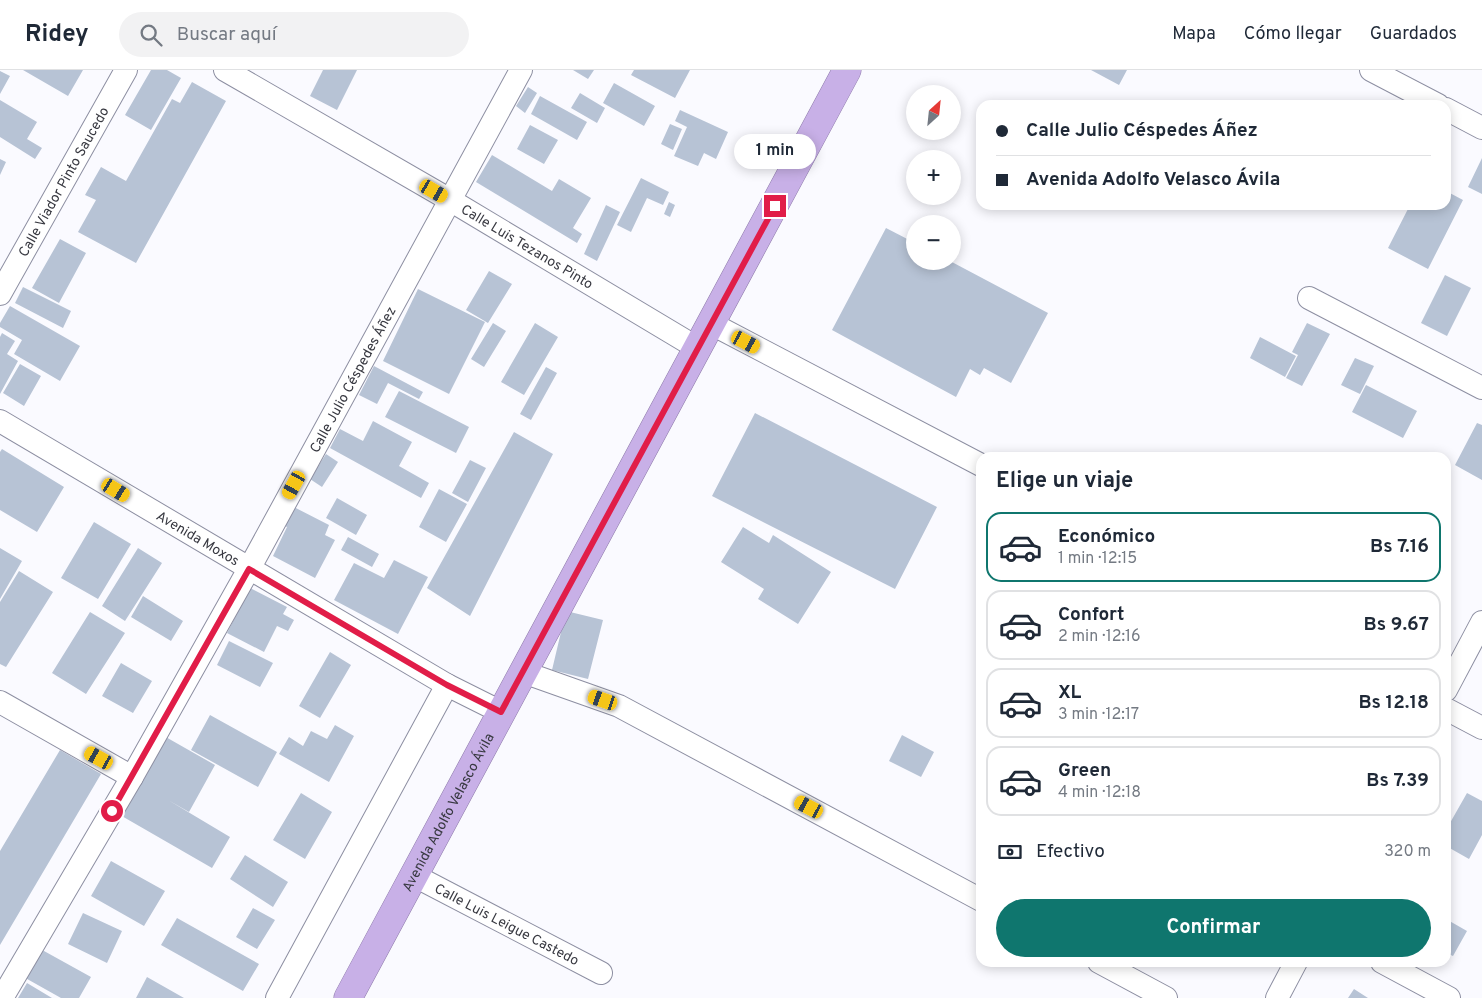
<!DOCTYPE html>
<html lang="es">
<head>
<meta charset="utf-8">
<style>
	:root { --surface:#fff; --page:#f2f2f3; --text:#1f2937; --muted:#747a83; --line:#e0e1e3; --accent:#0f766e }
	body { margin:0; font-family:Overpass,sans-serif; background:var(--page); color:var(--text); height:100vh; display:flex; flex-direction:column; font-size:19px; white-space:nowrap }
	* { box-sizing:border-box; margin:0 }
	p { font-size:16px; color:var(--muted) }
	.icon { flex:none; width:28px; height:28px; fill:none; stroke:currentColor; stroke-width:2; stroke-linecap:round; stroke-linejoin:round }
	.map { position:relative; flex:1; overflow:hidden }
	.sheet { position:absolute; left:976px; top:382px; width:475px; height:515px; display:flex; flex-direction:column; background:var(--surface); border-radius:15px; box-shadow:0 2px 12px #0003 }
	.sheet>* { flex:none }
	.guide { position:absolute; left:976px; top:30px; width:475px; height:110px; border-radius:15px; box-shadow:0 2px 12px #0003; display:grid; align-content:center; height:110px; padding:0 20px; background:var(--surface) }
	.needle { width:32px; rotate:27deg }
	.buttons { position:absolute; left:906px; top:15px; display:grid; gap:10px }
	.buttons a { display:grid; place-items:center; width:55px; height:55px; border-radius:50%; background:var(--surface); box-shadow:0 2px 12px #0003; font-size:25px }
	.end { position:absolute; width:22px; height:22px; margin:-11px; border:6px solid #e11d48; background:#fff; box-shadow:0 0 0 2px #fff }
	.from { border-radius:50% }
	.bubble { position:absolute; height:35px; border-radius:18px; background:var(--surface); box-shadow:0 2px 12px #0003; font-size:16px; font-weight:700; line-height:35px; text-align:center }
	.car { position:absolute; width:15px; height:30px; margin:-15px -8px; border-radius:6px; box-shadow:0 0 4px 1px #0007; background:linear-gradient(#f5c518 24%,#345 0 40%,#f5c518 0 76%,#345 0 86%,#f5c518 0) }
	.guide b { display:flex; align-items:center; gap:18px; height:48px; font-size:19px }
	.guide b+b { border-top:1px solid var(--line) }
	.guide i { width:12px; height:12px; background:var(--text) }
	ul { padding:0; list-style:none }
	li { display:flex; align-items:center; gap:15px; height:70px; margin:0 10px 8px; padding:0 10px; border:2px solid var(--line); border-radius:15px }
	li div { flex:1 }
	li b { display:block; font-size:19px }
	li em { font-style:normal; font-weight:700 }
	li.current { border-color:var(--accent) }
	li>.icon { width:45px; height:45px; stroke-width:1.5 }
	h2 { padding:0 20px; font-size:22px; line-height:60px }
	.pay { display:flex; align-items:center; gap:12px; height:55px; padding:0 20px; font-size:19px }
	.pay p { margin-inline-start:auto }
	.cta { display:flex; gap:10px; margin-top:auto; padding:10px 20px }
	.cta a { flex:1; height:58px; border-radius:30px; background:var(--accent); color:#fff; font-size:20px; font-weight:700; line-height:58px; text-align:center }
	header { display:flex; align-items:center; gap:30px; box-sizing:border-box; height:70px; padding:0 25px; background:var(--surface); border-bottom:1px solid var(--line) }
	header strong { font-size:24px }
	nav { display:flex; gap:28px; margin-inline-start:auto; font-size:18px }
	.search { width:350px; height:45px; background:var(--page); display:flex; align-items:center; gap:12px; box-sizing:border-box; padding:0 18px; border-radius:28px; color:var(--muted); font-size:19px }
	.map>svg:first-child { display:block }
	.building { fill:#b7c3d5 }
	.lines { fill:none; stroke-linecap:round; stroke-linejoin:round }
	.minor-casing { stroke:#8d8fa2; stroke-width:24 }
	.trunk-casing { stroke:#8d7aa9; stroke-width:29 }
	.minor { stroke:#fff; stroke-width:22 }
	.trunk { stroke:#c8b0e7; stroke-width:28 }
	.route { stroke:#e11d48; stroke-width:6 }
	.labels { text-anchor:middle; stroke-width:4.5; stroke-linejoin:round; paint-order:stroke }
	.street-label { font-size:14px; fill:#383941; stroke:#fff }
</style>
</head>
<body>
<header>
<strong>Ridey</strong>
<div class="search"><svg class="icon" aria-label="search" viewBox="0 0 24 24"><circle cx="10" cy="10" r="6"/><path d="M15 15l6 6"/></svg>Buscar aquí</div>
<nav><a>Mapa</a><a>Cómo llegar</a><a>Guardados</a></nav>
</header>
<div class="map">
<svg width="1482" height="928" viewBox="0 0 1482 928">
	<rect width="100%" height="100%" fill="#fafaff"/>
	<path class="building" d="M23,0H83L68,26Z
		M151,0H167L181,8L151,60L125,45Z
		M323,0H357L337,40L310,26Z
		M573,0H594L588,9Z
		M634,0H690L675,28L631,5Z
		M1091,0H1127L1119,15Z
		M0,1L10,6L0,24Z
		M192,12L226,31L136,193L78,162L96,130L85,125L101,97L126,111L172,29L180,33Z
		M614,13L655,36L644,56L603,33Z
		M528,17L537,23L525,43L516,36Z
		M580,23L605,38L597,53L571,38Z
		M540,26L587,52L577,70L531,44Z
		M0,30L37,52L27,69L42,78L35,89L0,67Z
		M680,40L728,62L716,89L704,83L698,96L674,86L687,57L675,51Z
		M670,54L682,59L673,80L661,74Z
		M530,55L558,70L544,94L517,79Z
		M492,85L552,121L559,109L591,128L573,158L582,164L577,173L476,112Z
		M1482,88V124L1468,117Z
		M0,89L6,92L0,105Z
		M641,108L669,122L663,135L647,128L631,162L617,155Z
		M1446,121L1463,130L1428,199L1388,178L1410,135H1446Z
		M669,132L675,135L670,147L664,144Z
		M606,135L620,142L597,191L584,184Z
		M886,158L915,173V191H950L1048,243L1011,313L984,298L980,305L970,299L956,327L832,260Z
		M60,169L86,183L59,233L32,218Z
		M489,201L512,214L488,253L466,240Z
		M1445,205L1471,218L1447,266L1421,253Z
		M23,217L71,241L63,258L15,233Z
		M418,219L485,252L449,324L383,291Z
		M10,236L80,276L60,311L14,284L22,270L0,257V253Z
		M493,253L506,261L484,297L471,289Z
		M535,253L558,267L524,325L501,312Z
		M1307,253L1330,264L1302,316L1286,308L1298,285L1292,282Z
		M2,263L15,271L7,284L18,291L0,324V267Z
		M1260,267L1296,286L1285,307L1250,288Z
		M1355,288L1374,296L1360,324L1341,315Z
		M20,294L41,306L24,336L3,323Z
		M374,296L423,322L419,329L388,313L377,334L359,325Z
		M546,297L557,303L531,350L520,344Z
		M1366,315L1417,341L1403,368L1352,342Z
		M399,321L469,357L456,383L385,347Z
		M755,343L937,437L895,519L712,426Z
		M373,351L412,372L399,396L429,413L421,428L330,378L340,359L363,371Z
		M1477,353L1482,355V410L1455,395Z
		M514,362L553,384L470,546L427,518Z
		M2,379L64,417L37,462L0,440V382Z
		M326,384L338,392L322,417L310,409Z
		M470,390L486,398L468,432L452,423Z
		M439,419L467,434L446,472L419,457Z
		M337,428L367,445L356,465L326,448Z
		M288,434L329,455L325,465L335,470L315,508L273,486L287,457L279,453Z
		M94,452L131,474L98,529L61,508Z
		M743,457L769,473L773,465L831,502L798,554L758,529L764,519L721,492Z
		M348,467L379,484L372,497L341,480Z
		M0,478L22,491L0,529Z
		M138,478L162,493L125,551L102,536Z
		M394,490L428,507L398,564L334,530L354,493L384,508Z
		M19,501L53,522L6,597L0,594V532Z
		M250,518L287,537L283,544L294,550L288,561L277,556L264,582L227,563Z
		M143,526L183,551L171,571L131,547Z
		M566,541L603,550L588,609L552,600Z
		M90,542L125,563L86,624L52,603Z
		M229,571L273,593L260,617L217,595Z
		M330,582L351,595L320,648L299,636Z
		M121,593L152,611L133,643L102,626Z
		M210,645L277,682L258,717L191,680Z
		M335,655L354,666L329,712L279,684L289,667L303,676L311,661L327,669Z
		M902,665L934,682L921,707L889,691Z
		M164,666L215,695L189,742L168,730L230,767L212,798L120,745Z
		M60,680L101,704L0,875V781Z
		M301,723L332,742L305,789L273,770Z
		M1467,723L1482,731V765L1469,789L1446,776V760Z
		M245,785L288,812L273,837L230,809Z
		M111,791L165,821L144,856L91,826Z
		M253,838L275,850L257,879L236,867Z
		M83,843L122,861L107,893L68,874Z
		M177,848L259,894L243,921L161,875Z
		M1446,849L1467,861L1453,886L1446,883Z
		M35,876L91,907L79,928H61L20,905Z
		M147,907L184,928H136Z
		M27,913L52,928H18Z
		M1354,919L1368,928H1348Z"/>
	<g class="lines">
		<g class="minor-casing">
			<g id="minor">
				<path id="s1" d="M225,0L450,130L699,279"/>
				<path d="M1371,0L1438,35"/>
				<path d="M1446,39L1482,58"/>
				<path id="s2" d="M0,224L126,0"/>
				<path d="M1309,228L1482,318"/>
				<path d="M712,254L981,395"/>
				<path id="s3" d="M0,351L447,615L501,642"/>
				<path d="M523,602L619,636L981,830"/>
				<path d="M1446,620L1482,552"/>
				<path d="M0,632L132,707"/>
				<path d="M1446,639L1482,658"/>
				<path id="s4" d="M413,805L601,903"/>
				<path d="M1099,892L1166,928"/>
				<path d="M1382,892L1449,928"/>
				<path id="s5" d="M2,928L132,707L249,499L521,0"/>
				<path d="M277,928L447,615"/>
				<path d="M1277,928L1296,892"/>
			</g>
		</g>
		<g class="trunk-casing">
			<g id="trunk">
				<path id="s6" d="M348,928C513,618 683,310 847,0"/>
			</g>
		</g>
		<use href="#minor" class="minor"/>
		<use href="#trunk" class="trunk"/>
	</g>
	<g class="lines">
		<path class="route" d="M112,741L249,499L447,615L501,642L775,136"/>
	</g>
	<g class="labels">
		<g class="street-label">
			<text dy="5" stroke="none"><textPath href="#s2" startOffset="129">Calle Viador Pinto Saucedo</textPath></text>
			<text dy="5" stroke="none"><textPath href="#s1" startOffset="350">Calle Luis Tezanos Pinto</textPath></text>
			<text dy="5" stroke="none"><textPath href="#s5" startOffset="711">Calle Julio Céspedes Áñez</textPath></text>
			<text dy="5" stroke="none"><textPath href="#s3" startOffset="230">Avenida Moxos</textPath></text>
			<text dy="5" stroke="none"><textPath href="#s6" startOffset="211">Avenida Adolfo Velasco Ávila</textPath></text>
			<text dy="5" stroke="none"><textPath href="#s4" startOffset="106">Calle Luis Leigue Castedo</textPath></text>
		</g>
	</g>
</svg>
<div class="buttons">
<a><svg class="needle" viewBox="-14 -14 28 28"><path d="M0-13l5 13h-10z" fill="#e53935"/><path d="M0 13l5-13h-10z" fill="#747a83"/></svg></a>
<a>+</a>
<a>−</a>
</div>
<i class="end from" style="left:112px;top:741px"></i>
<i class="end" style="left:775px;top:136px"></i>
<div class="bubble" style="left:734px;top:64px;width:82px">1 min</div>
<i class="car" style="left:434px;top:121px;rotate:120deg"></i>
<i class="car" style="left:746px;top:272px;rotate:118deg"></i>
<i class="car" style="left:294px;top:415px;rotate:209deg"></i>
<i class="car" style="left:116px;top:420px;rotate:121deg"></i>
<i class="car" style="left:603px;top:630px;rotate:289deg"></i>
<i class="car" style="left:99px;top:688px;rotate:299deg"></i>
<i class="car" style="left:809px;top:737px;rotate:298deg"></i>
<div class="guide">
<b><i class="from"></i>Calle Julio Céspedes Áñez</b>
<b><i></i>Avenida Adolfo Velasco Ávila</b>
</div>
<section class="sheet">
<h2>Elige un viaje</h2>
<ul>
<li class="current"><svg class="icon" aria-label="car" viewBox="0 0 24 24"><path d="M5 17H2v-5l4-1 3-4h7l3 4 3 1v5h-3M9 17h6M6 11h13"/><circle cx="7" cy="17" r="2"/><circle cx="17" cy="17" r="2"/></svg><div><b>Económico</b><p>1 min · 12:15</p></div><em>Bs 7.16</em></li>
<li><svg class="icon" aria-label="car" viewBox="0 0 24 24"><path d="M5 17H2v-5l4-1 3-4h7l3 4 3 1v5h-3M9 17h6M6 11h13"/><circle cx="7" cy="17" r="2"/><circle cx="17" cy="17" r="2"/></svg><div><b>Confort</b><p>2 min · 12:16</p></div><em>Bs 9.67</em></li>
<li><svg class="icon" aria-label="car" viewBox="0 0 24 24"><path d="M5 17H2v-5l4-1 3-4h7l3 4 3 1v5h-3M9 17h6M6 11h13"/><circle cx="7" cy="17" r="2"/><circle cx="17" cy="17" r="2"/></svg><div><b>XL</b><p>3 min · 12:17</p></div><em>Bs 12.18</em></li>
<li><svg class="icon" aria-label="car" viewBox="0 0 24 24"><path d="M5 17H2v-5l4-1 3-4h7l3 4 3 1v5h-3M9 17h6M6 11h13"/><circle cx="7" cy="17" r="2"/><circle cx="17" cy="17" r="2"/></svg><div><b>Green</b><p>4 min · 12:18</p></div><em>Bs 7.39</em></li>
</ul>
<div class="pay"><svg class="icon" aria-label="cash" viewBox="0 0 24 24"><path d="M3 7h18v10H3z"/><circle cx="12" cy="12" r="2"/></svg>Efectivo<p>320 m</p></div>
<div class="cta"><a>Confirmar</a></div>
</section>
</div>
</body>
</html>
